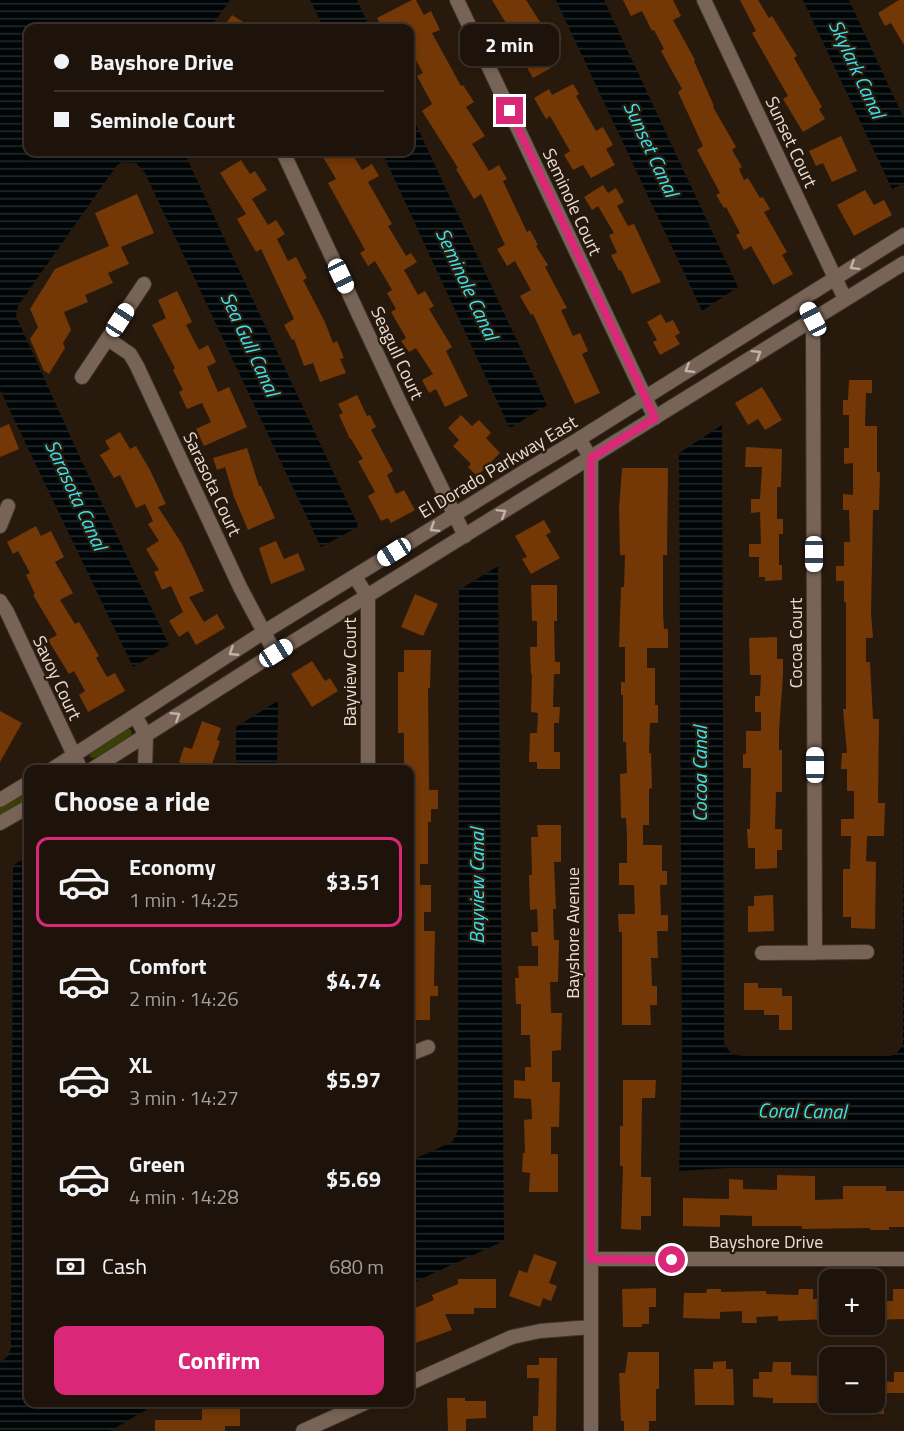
<!DOCTYPE html>
<html lang="en">
<head>
<meta charset="utf-8">
<style>
	:root { --surface:#1e130a; --page:#261c13; --text:#f1f3f6; --muted:#a19e9c; --line:#3c322b; --accent:#db2777 }
	body { margin:0; font-family:"Titillium Web",sans-serif; background:var(--page); color:var(--text); height:100vh; display:flex; flex-direction:column; font-size:22px; white-space:nowrap }
	* { box-sizing:border-box; margin:0 }
	p { font-size:20px; color:var(--muted) }
	.icon { flex:none; width:33px; height:33px; fill:none; stroke:currentColor; stroke-width:2; stroke-linecap:round; stroke-linejoin:round }
	.map { position:relative; flex:1; overflow:hidden }
	.details { position:absolute; left:24px; top:765px; width:390px; height:642px; display:flex; flex-direction:column; background:var(--surface); border-radius:12px; box-shadow:0 3px 9px #0003,0 0 0 2px var(--line) }
	.details>* { flex:none }
	.banner { position:absolute; left:24px; top:24px; width:390px; height:132px; border-radius:12px; box-shadow:0 3px 9px #0003,0 0 0 2px var(--line); display:grid; align-content:center; height:132px; padding:0 30px; background:var(--surface) }
	.tools { position:absolute; left:819px; top:1269px; display:grid; gap:12px }
	.tools a { display:grid; place-items:center; width:66px; height:66px; border-radius:12px; background:var(--surface); box-shadow:0 3px 9px #0003,0 0 0 2px var(--line); font-size:30px }
	.end { position:absolute; width:27px; height:27px; margin:-14px; border:8px solid #db2777; background:#fff; box-shadow:0 0 0 3px #fff }
	.from { border-radius:50% }
	.bubble { position:absolute; height:42px; border-radius:12px; background:var(--surface); box-shadow:0 3px 9px #0003,0 0 0 2px var(--line); font-size:20px; font-weight:700; line-height:42px; text-align:center }
	.car { position:absolute; width:18px; height:36px; margin:-18px -9px; border-radius:8px; box-shadow:0 0 4px 2px #0007; background:linear-gradient(#fff 24%,#345 0 40%,#fff 0 76%,#345 0 86%,#fff 0) }
	.banner b { display:flex; align-items:center; gap:21px; height:57px; font-size:22px }
	.banner b+b { border-top:2px solid var(--line) }
	.banner i { width:15px; height:15px; background:var(--text) }
	ul { padding:0; list-style:none }
	li { display:flex; align-items:center; gap:18px; height:90px; margin:0 12px 9px; padding:0 18px; border:3px solid transparent; border-radius:12px }
	li div { flex:1 }
	li b { display:block; font-size:22px }
	li em { font-style:normal; font-weight:700 }
	li.active { border-color:var(--accent) }
	li>.icon { width:54px; height:54px; stroke-width:1.5 }
	h2 { padding:0 30px; font-size:27px; line-height:72px }
	.pay { display:flex; align-items:center; gap:15px; height:66px; padding:0 30px; font-size:22px }
	.pay p { margin-inline-start:auto }
	.cta { display:flex; gap:12px; margin-top:auto; padding:12px 30px }
	.cta a { flex:1; height:69px; border-radius:12px; background:var(--accent); color:#fff; font-size:24px; font-weight:700; line-height:69px; text-align:center }
	.map>svg:first-child { display:block }
	.grass { fill:url(#grass-tufts) }
	.water { fill:url(#water-rules) }
	.building { fill:#733805 }
	.lines { fill:none; stroke-linecap:round; stroke-linejoin:round }
	.minor-casing { stroke:#40342f; stroke-width:16 }
	.minor { stroke:#776456; stroke-width:14 }
	.oneway { stroke:#c1b3a9 }
	.route { stroke:#db2777; stroke-width:8 }
	.labels { text-anchor:middle; stroke-width:4.5; stroke-linejoin:round; paint-order:stroke }
	.street-label { font-size:18px; fill:#e9ded6; stroke:#28190d }
	.water-label { font-size:20px; font-style:italic; fill:#3be2ec; stroke:#28190d }
</style>
</head>
<body>
<div class="map">
<svg width="904" height="1431" viewBox="0 0 904 1431">
	<defs>
		<pattern id="grass-tufts" width="24" height="20" patternUnits="userSpaceOnUse" patternTransform="scale(1.5)"><rect width="24" height="20" fill="#394000"/><path d="M3 7l-1-3M5 7V3M7 7l1-3M15 17l-1-3M17 17v-4M19 17l1-3" fill="none" stroke="#565b24"/></pattern>
		<pattern id="water-rules" width="6" height="5" patternUnits="userSpaceOnUse" patternTransform="scale(1.5)"><rect width="6" height="5" fill="#000607"/><path d="M0 2.5h6" fill="none" stroke="#252a2a"/></pattern>
	</defs>
	<rect width="100%" height="100%" fill="#28190d"/>
	<path class="grass" d="M127,728L131,730L132,738L102,757L91,758L89,753Z
		M28,787V801L0,817V804Z"/>
	<path class="water" d="M0,0H230L210,28H28V152H184L358,525L356,528L321,547L145,173L136,163L122,162L117,165L18,306L16,316L77,451L169,645L133,667L0,390Z
		M310,0H357L370,28H324Z
		M556,0H604L738,287L702,311Z
		M803,0H849L904,119V183L892,189Z
		M410,112L547,405L512,427H509L382,152H410Z
		M722,425L724,1042C728,1053 734,1056 745,1056H890L896,1054L903,1045L904,672V1168H728L679,1171L682,1063L679,453Z
		M498,566L504,1241L410,1284V1161L452,1142L458,1130L459,590Z
		M276,702H278L277,769H236V727Z
		M28,856V1402L158,1403L110,1431H0V1363L9,1355L11,1347L13,868L14,865Z"/>
	<path class="building" d="M412,0H416L424,15L431,11L440,30L432,33L461,86L463,85L474,102L466,107L485,136L472,144L489,171L499,165L507,179L503,181L527,232L530,230L538,245L536,246L548,265L545,267L567,308L561,310L573,336L580,333L588,351L582,354L600,393L575,404L533,314L531,315L520,296L531,290L515,261L507,266L497,249L505,245L481,194L474,199L456,169L458,168L422,111L432,104L417,76L423,73L410,49V28H390L388,24L382,28L377,18Z
		M492,0H526L544,28L553,23L562,39L541,51L551,68L533,78L514,45L518,43Z
		M623,0H673L681,16L673,20L695,60L694,61L714,106L713,107L736,147L732,150L742,167L739,169L744,180L748,178L760,198L763,197L770,209L764,212L787,252L782,255L793,274L773,285L751,246L744,250L736,235L740,233L726,207L724,208L716,195L720,193L697,150L703,146L678,92L682,89L661,51L664,49L654,30L652,31L642,11L631,16Z
		M740,0H758L769,18L772,16L797,56L794,58L822,107L819,109L825,119L803,132L783,99L788,96L752,33L756,31Z
		M899,0H904V45L891,23L885,26L878,13Z
		M232,15L253,28H223Z
		M573,84L579,94L576,96L596,131L603,127L613,145L606,149L615,165L591,178L583,165L573,170L564,155L570,151L550,116L546,119L534,98L549,89L552,95Z
		M841,136L857,171L832,182L823,163L816,166L809,151Z
		M320,152H351L362,170L372,164L379,176L368,182L392,224L388,226L406,256L411,253L417,262L404,270L418,295L425,291L434,306L429,309L452,347L446,351L468,396L445,407L436,389L429,393L422,380L433,374L416,348L409,352L401,341L406,338L391,312L396,309L387,293L392,290L375,261L368,266L360,253L365,250L328,183L336,179Z
		M241,160L250,174L255,171L267,190L252,199L268,225L276,220L285,234L277,239L288,261L296,257L307,278L303,280L325,322L333,343L337,341L344,358L340,359L346,373L320,382L313,363L304,366L294,339L292,340L284,325L294,319L261,249L256,252L237,219L246,214L220,173Z
		M603,185L608,193L616,188L624,202L617,206L628,226L634,224L661,282L632,294L621,270L619,271L611,255L617,253L609,235L614,233L598,206L592,210L584,197Z
		M865,190L874,205L884,200L892,215L854,236L837,205Z
		M137,194L154,233L121,247L129,264L108,273L113,283L85,295L88,302L64,312L71,330L63,343L65,348L49,374L44,371L30,339L38,327L30,309L55,269L109,246L95,213Z
		M177,291L192,322L186,325L199,350L208,345L216,362L207,367L218,392L229,387L247,427L204,446L196,429L211,422L202,403L187,409L179,392L183,390L173,370L175,368L152,325L166,318L158,300Z
		M661,314L666,323L673,320L680,333L675,336L680,344L660,355L653,342L657,340L647,322Z
		M849,380H872V393H866L865,426H877V472H880L879,510H873L871,613L873,638H866V662H870L873,719H879L878,803H885L884,836H867L866,861L876,862L875,929L851,928V917H843V869H850L851,836H841V819H854V791H847V769H841L842,753H847L843,709H846V602H844V581H836V566H844V542H850L849,510H843V494L853,495V463L844,464V448H849V415H843V400H848Z
		M762,387L782,420L765,430L758,419L748,425L735,403Z
		M357,395L367,416L370,415L376,427L371,430L393,471L387,475L396,494L404,490L415,510L391,523L388,518L381,521L368,496L375,492L358,461L363,459L351,439H350L339,415L343,413L338,404Z
		M461,415L472,426L479,420L491,433L486,438L500,453L477,476L468,467L471,464L453,446L459,440L448,428Z
		M9,424L19,449L0,457V428Z
		M120,432L130,449L136,446L150,470L166,504L158,507L182,544L204,591L189,597L204,622L217,614L225,628L196,645L188,631L179,637L169,621L183,612L171,586L162,590L154,572L159,570L146,549L159,541L148,524L153,521L145,504L136,508L120,475L114,478L100,455L110,449L105,441Z
		M746,447L782,449L781,487H777V519H783V534H779V565H782V580L765,581V577H759V557H749V544H761L760,512L751,513V499H760L762,467H745Z
		M247,448L259,486H261L275,518L248,530L234,497L225,467L217,470L213,458Z
		M622,468H668L667,555H663V613L664,629H668V648H647V668H655V705H658V723H650L649,753H651L652,788L649,789V825H643V845H662V871H667V885H660L661,915H668V931H657L658,958H651L652,986H657V1005H650L651,1025H622V932H619L618,914H635L634,885H619V863H627V836L626,818H621L620,774L627,773L626,742H623V695H621V682H625V647H619L621,587H624L625,555H620L619,509Z
		M544,520L551,532L546,535L560,558L531,574L522,559L527,557L515,536Z
		M36,526L41,536L51,531L64,557L55,562L73,593L60,600L75,624L79,622L99,656L96,658L107,677L115,673L125,691L88,712L79,695L85,691L74,671L69,674L48,640L57,635L33,595L35,594L26,575L30,573L18,551L13,554L7,542Z
		M276,541L284,559L298,553L305,570L271,584L259,548Z
		M531,585H557V621H554L555,662H560V674H554L553,707H560L559,723H554V752H560V769H537V762H529L530,733H537L538,713L531,712L532,674H531L530,647H537V621H532Z
		M415,594L438,604L423,636L401,627Z
		M777,637V659H783V675L779,731V750H782V792H776L775,829H782V850H777V868L755,869V848H748L747,829H750L751,768H743V754H746V731H761V712H755V696H760L761,675H750L749,638Z
		M404,650H431L430,688H428L429,790H438V809H431V822H428V864H420V885H431V912H424V931H435L434,986H438V996H430V1020H410V770H404V733H398V672H404Z
		M312,661L325,681L330,678L338,691L312,707L291,674Z
		M0,711L22,723L0,762Z
		M202,721L221,728L217,740L220,741L210,770H199L179,762L184,747L192,749Z
		M537,825H561V862H554L556,909H553L554,940H559L558,982H550L551,1013H562L561,1050L552,1051V1082H560L559,1127H551V1154H558V1192H529L530,1173L522,1172L523,1153H525L524,1120L532,1119L531,1099L514,1098V1080L525,1081V1067H531L530,1035H521V1004H516L515,978H519L518,966H538V946H532L531,932H538L537,909L530,910L529,875H532L531,837H538Z
		M773,895L774,931L748,932V906H754V896Z
		M744,983H758V988H782V996H792V1030H779V1015H764V1010H744Z
		M623,1080H656L655,1098H642L641,1177H651V1216H641V1230L621,1229L623,1166H620V1126H623Z
		M777,1175L815,1176V1200L843,1199V1186H886V1191H904V1227H889V1230H870V1228L802,1229V1226H752V1216L720,1215V1227L683,1226V1198L729,1199V1179L743,1180V1189L777,1190Z
		M534,1254L557,1262L549,1283L557,1286L551,1301L543,1298L540,1307L509,1296L519,1270L527,1273Z
		M458,1279H496V1308H474V1314H445L452,1330L410,1345V1310L434,1300L432,1295L458,1284Z
		M656,1288V1307H649V1324H642V1327H623L622,1289Z
		M707,1289H721V1292L766,1291V1294L798,1295L799,1289H813V1299H830V1319L778,1321V1316L756,1317L757,1323H742V1311L720,1312V1319L683,1318L684,1293H706Z
		M893,1289H904V1319L874,1320V1301H893Z
		M628,1352H659V1389H656V1421H649V1431H624V1421H621L619,1373H625Z
		M539,1358H557L556,1431H533V1416H538L539,1378H527V1365H539Z
		M726,1361V1369H733L734,1405H695L694,1369H713V1362Z
		M773,1362H791V1375L826,1376V1381H830V1403H773V1398L753,1397V1379H759V1372H772Z
		M894,1372H904V1393H884V1414H874V1381L894,1382Z
		M447,1398H465V1401H486V1418L466,1419V1431H448Z
		M202,1402H240V1426H225V1431H155V1420H202Z"/>
	<g class="lines">
		<g class="minor-casing">
			<path id="minor" d="M457,0L655,418
				M704,0L845,299
				M283,152L399,401L465,536
				M802,300L813,319L815,953
				M108,339L130,354L137,366L240,587L275,653
				M82,377L144,284
				M579,439L591,458V1431
				M0,526L8,506
				M355,577L368,597V770
				M0,601L7,612L81,770
				M135,716L146,735L145,770
				M51,770L264,632L522,473L579,439L904,235
				M91,770L275,653L904,263
				M0,800L28,783
				M0,823L28,807
				M762,953L867,952
				M410,1054L428,1047
				M591,1259H904
				M410,1383L512,1337L540,1331L591,1327
				M303,1431L367,1402"/>
		</g>
		<use href="#minor" class="minor"/>
	</g>
	<defs><path id="oneway-chevron" d="M-2-3.5L2.5 0L-2 3.5" fill="none" stroke-width="1.6" stroke-linecap="round" stroke-linejoin="round" transform="scale(1.5)"/></defs>
	<g class="oneway">
		<use href="#oneway-chevron" transform="translate(854 266) rotate(148)"/>
		<use href="#oneway-chevron" transform="translate(757 354) rotate(-32)"/>
		<use href="#oneway-chevron" transform="translate(689 369) rotate(148)"/>
		<use href="#oneway-chevron" transform="translate(502 513) rotate(-32)"/>
		<use href="#oneway-chevron" transform="translate(434 528) rotate(148)"/>
		<use href="#oneway-chevron" transform="translate(233 652) rotate(147)"/>
		<use href="#oneway-chevron" transform="translate(176 716) rotate(-32)"/>
	</g>
	<g class="lines">
		<path class="route" d="M510,111L655,418L591,458V1259L672,1260"/>
	</g>
	<g class="labels">
		<g class="street-label">
			<text transform="translate(791 142) rotate(65)" y="6">Sunset Court</text>
			<text transform="translate(572 202) rotate(65)" y="6">Seminole Court</text>
			<text transform="translate(397 353) rotate(65)" y="6">Seagull Court</text>
			<text transform="translate(498 467) rotate(-31)" y="6">El Dorado Parkway East</text>
			<text transform="translate(212 484) rotate(65)" y="6">Sarasota Court</text>
			<text transform="translate(796 643) rotate(-90)" y="6">Cocoa Court</text>
			<text transform="translate(350 672) rotate(-90)" y="6">Bayview Court</text>
			<text transform="translate(57 678) rotate(65)" y="6">Savoy Court</text>
			<text transform="translate(573 933) rotate(-90)" y="6">Bayshore Avenue</text>
			<text x="766" y="1248">Bayshore Drive</text>
		</g>
		<g class="water-label">
			<text transform="translate(857 69) rotate(65)" y="7">Skylark Canal</text>
			<text transform="translate(651 149) rotate(65)" y="7">Sunset Canal</text>
			<text transform="translate(467 284) rotate(65)" y="7">Seminole Canal</text>
			<text transform="translate(250 344) rotate(65)" y="7">Sea Gull Canal</text>
			<text transform="translate(76 495) rotate(65)" y="7">Sarasota Canal</text>
			<text transform="translate(700 774) rotate(-90)" y="7">Cocoa Canal</text>
			<text transform="translate(477 886) rotate(-90)" y="7">Bayview Canal</text>
			<text transform="translate(802 1111) rotate(1)" y="7">Coral Canal</text>
		</g>
	</g>
</svg>
<div class="tools">
<a>+</a>
<a>−</a>
</div>
<i class="end from" style="left:672px;top:1260px"></i>
<i class="end" style="left:510px;top:111px"></i>
<div class="bubble" style="left:460px;top:24px;width:99px">2 min</div>
<i class="car" style="left:341px;top:276px;rotate:155deg"></i>
<i class="car" style="left:813px;top:319px;rotate:332deg"></i>
<i class="car" style="left:120px;top:320px;rotate:33deg"></i>
<i class="car" style="left:394px;top:552px;rotate:238deg"></i>
<i class="car" style="left:814px;top:554px;rotate:180deg"></i>
<i class="car" style="left:276px;top:653px;rotate:58deg"></i>
<i class="car" style="left:815px;top:765px;rotate:0deg"></i>
<div class="banner">
<b><i class="from"></i>Bayshore Drive</b>
<b><i></i>Seminole Court</b>
</div>
<section class="details">
<h2>Choose a ride</h2>
<ul>
<li class="active"><svg class="icon" aria-label="car" viewBox="0 0 24 24"><path d="M5 17H2v-5l4-1 3-4h7l3 4 3 1v5h-3M9 17h6M6 11h13"/><circle cx="7" cy="17" r="2"/><circle cx="17" cy="17" r="2"/></svg><div><b>Economy</b><p>1 min · 14:25</p></div><em>$3.51</em></li>
<li><svg class="icon" aria-label="car" viewBox="0 0 24 24"><path d="M5 17H2v-5l4-1 3-4h7l3 4 3 1v5h-3M9 17h6M6 11h13"/><circle cx="7" cy="17" r="2"/><circle cx="17" cy="17" r="2"/></svg><div><b>Comfort</b><p>2 min · 14:26</p></div><em>$4.74</em></li>
<li><svg class="icon" aria-label="car" viewBox="0 0 24 24"><path d="M5 17H2v-5l4-1 3-4h7l3 4 3 1v5h-3M9 17h6M6 11h13"/><circle cx="7" cy="17" r="2"/><circle cx="17" cy="17" r="2"/></svg><div><b>XL</b><p>3 min · 14:27</p></div><em>$5.97</em></li>
<li><svg class="icon" aria-label="car" viewBox="0 0 24 24"><path d="M5 17H2v-5l4-1 3-4h7l3 4 3 1v5h-3M9 17h6M6 11h13"/><circle cx="7" cy="17" r="2"/><circle cx="17" cy="17" r="2"/></svg><div><b>Green</b><p>4 min · 14:28</p></div><em>$5.69</em></li>
</ul>
<div class="pay"><svg class="icon" aria-label="cash" viewBox="0 0 24 24"><path d="M3 7h18v10H3z"/><circle cx="12" cy="12" r="2"/></svg>Cash<p>680 m</p></div>
<div class="cta"><a>Confirm</a></div>
</section>
</div>
</body>
</html>
